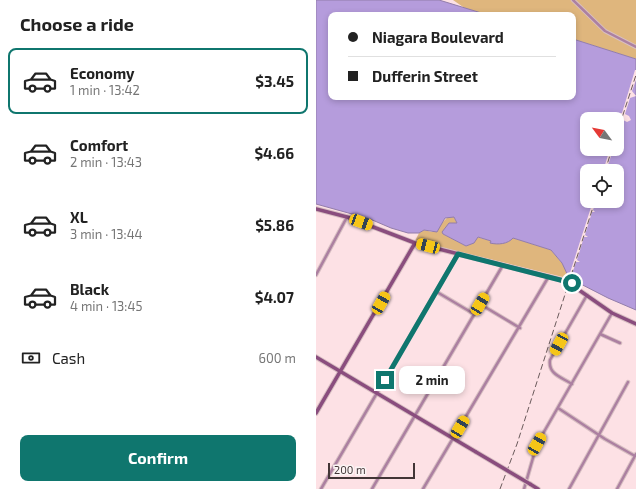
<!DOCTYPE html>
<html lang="en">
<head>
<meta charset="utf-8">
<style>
	:root { --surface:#fff; --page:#f6f6f6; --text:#222; --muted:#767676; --line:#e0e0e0; --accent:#0f766e }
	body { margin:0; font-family:"Exo 2",sans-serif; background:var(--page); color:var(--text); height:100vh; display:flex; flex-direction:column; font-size:15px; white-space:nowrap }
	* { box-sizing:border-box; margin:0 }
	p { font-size:13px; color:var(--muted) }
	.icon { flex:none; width:22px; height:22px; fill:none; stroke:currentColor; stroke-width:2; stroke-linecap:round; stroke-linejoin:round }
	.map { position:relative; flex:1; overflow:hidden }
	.side { display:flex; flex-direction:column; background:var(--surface); width:316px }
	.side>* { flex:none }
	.guide { position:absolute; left:12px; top:12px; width:248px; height:88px; border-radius:8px; box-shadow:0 2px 6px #0003; display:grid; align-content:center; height:88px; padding:0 20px; background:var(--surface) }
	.needle { width:26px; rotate:302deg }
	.tools { position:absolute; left:264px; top:112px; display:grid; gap:8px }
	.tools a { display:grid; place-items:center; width:44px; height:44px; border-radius:8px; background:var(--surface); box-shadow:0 2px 6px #0003; font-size:20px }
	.scale { position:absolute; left:12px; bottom:10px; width:87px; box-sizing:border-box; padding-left:4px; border:2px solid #423536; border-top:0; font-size:11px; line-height:14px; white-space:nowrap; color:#423536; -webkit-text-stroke:3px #fcf5f5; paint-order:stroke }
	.end { position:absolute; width:18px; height:18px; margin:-9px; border:5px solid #0f766e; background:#fff; box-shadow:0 0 0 2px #fff }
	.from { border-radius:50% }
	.bubble { position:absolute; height:28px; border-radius:8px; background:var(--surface); box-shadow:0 2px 6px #0003; font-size:13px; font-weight:700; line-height:28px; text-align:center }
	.car { position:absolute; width:12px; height:24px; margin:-12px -6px; border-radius:5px; box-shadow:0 0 3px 1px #0007; background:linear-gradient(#f5c518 24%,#345 0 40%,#f5c518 0 76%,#345 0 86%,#f5c518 0) }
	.guide b { display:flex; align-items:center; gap:14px; height:38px; font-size:15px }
	.guide b+b { border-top:1px solid var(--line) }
	.guide i { width:10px; height:10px; background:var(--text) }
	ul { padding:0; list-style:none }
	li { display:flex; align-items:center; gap:12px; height:66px; margin:0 8px 6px; padding:0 12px; border:2px solid transparent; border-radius:8px }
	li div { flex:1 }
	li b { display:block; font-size:15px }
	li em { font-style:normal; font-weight:700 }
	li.selected { border-color:var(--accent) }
	li>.icon { width:36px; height:36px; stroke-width:1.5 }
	h2 { padding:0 20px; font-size:18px; line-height:48px }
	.pay { display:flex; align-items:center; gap:10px; height:44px; padding:0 20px; font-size:15px }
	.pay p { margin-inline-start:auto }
	.primary-button { display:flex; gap:8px; margin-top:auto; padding:8px 20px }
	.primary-button a { flex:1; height:46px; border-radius:8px; background:var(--accent); color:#fff; font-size:16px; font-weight:700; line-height:46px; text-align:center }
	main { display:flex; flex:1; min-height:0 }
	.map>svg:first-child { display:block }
	.green { fill:#dfb67d }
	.water { fill:#b59cdc; stroke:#927daa; fill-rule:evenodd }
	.pier { fill:#fde1e5 }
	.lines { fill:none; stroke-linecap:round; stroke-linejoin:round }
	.street-casing { stroke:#d8bfc2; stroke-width:4.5 }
	.secondary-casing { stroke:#d8bfc2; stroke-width:5.5 }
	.street { stroke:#ac80a1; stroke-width:2.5 }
	.secondary { stroke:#8a4d7e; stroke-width:3.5 }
	.rail { stroke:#6a5a5b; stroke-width:1; stroke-dasharray:6 3; stroke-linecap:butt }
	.secondary-bridge-casing { stroke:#d8bfc2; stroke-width:5.5; stroke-linecap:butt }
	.secondary-bridge { stroke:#8a4d7e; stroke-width:3.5 }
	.route { stroke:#0f766e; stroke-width:5 }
</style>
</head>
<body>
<main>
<section class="side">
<h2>Choose a ride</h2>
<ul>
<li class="selected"><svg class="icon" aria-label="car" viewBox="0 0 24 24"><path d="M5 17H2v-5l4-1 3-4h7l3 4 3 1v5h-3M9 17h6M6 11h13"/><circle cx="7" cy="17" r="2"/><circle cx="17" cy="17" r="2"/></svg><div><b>Economy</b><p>1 min · 13:42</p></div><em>$3.45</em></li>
<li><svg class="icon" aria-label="car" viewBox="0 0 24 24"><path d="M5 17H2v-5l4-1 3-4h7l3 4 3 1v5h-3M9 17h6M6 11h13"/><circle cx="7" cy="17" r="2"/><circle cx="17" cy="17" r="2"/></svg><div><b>Comfort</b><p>2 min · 13:43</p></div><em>$4.66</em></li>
<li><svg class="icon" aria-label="car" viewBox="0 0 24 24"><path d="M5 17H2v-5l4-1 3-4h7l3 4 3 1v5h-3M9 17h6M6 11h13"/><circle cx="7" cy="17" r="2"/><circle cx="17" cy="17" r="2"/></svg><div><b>XL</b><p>3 min · 13:44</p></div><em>$5.86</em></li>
<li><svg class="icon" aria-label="car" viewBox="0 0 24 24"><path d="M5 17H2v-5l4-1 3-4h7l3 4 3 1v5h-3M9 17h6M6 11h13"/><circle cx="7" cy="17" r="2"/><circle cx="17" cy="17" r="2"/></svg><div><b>Black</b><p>4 min · 13:45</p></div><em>$4.07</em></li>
</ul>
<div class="pay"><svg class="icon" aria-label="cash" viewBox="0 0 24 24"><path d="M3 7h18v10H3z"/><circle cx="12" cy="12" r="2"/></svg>Cash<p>600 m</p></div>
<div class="primary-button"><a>Confirm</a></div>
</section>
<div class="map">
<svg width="320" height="489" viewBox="0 0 320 489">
	<rect width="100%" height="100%" fill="#fde1e5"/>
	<path class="green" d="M137,0H320V59L257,39V15H172L150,9Z
		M132,217H138L141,223L127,234L150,246L157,243L161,237L175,241L174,243H190L197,238L235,250L250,268L251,278L99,241L103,233L108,230L116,232Z"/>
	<path class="water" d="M0,0H123L172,15H15V97H257V39L320,59V310L292,298L253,278L246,263L235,250L197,238C192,244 182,245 174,243L175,241L162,237L158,243L150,246L127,234L126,232L133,223H141L138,217L129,218L121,232L108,230L103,233H92L75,228L54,219L0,204ZM271,119H301V149H271ZM271,171H301V201H271Z"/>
	<path class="pier" d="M319,70H320V80L316,91L320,96L314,98L309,114L313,116L315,120L311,122L307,120L301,138V129L304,119L299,114L306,113Z
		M294,149H300L297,150L290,171H287Z
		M277,201H280L277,210L279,212H276L269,235L272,237H268L261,260L264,262H260L254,280L252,279Z"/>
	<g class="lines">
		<g class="street-casing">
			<path id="street" d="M257,0L289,31L320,47
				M0,275L31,217
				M121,292L158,314
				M164,304L204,328
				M284,334L304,343
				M256,384C245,377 232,374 234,360L271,295
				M242,408L289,439L319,456
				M5,489L142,254
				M56,489L187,265
				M107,489L233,276
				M208,489L221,444L296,313
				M253,489L312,382
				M301,489L320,454"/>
		</g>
		<g class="secondary-casing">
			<path id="secondary" d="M0,209L31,217L99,243L250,281L296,313L320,324
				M0,357L160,452
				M0,413L99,243
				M214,484L222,489"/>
		</g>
		<use href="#street" class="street"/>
		<use href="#secondary" class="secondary"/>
		<path class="rail" d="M301,133L320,75
			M289,171L296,149
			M184,489L201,444L279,201"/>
		<g class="secondary-bridge-casing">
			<path id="secondary-bridge" d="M160,452L214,484"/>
		</g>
		<use href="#secondary-bridge" class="secondary-bridge"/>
	</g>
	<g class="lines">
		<path class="route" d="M69,380L142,254L256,283"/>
	</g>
</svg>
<div class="tools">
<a><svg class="needle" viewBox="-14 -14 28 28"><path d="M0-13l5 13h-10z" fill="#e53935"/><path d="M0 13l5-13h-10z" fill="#767676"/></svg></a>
<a><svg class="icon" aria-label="locate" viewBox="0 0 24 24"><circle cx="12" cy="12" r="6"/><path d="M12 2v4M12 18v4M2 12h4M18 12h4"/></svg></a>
</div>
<div class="scale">200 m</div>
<i class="end from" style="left:256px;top:283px"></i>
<i class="end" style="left:69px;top:380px"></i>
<div class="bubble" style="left:83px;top:366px;width:66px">2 min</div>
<i class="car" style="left:45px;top:222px;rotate:110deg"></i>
<i class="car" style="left:112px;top:246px;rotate:285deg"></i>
<i class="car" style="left:65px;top:303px;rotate:30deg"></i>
<i class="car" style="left:164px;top:304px;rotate:31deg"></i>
<i class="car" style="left:243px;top:344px;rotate:209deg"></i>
<i class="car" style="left:144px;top:427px;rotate:31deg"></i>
<i class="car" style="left:221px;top:444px;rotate:30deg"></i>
<div class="guide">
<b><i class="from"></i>Niagara Boulevard</b>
<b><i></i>Dufferin Street</b>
</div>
</div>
</main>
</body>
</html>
